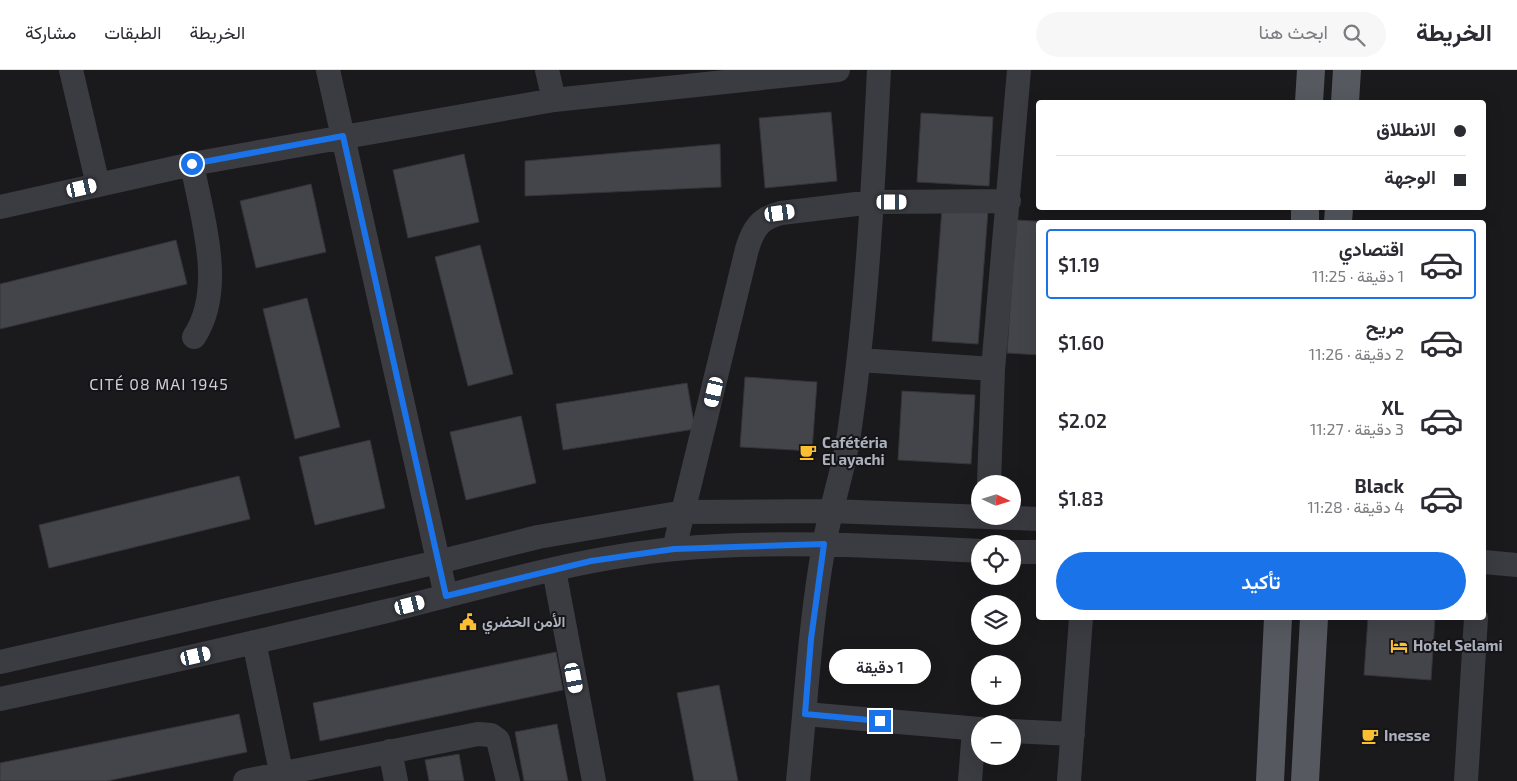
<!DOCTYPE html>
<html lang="ar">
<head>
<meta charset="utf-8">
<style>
	:root { --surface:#fff; --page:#f7f7f7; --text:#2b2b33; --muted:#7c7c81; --line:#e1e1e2; --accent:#1a73e8 }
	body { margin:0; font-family:"Exo 2",Vazirmatn,sans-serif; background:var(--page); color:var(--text); direction:rtl; height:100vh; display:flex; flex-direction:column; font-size:19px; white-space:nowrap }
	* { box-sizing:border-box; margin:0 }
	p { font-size:16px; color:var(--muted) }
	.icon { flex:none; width:28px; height:28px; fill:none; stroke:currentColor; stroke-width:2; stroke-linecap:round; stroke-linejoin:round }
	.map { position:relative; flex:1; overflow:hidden; direction:ltr }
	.drawer { position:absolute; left:1036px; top:150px; width:450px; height:400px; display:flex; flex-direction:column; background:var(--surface); border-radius:5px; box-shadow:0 5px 20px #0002; direction:rtl }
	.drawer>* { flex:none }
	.top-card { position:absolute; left:1036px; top:30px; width:450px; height:110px; border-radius:5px; box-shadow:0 5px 20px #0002; direction:rtl; display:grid; align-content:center; height:110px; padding:0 20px; background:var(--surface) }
	.needle { width:32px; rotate:94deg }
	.buttons { position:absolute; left:971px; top:405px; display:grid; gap:10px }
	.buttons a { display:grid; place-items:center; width:50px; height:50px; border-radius:50%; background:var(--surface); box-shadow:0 5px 20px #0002; font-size:25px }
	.end { position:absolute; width:22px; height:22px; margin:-11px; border:6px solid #1a73e8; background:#fff; box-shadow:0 0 0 2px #fff }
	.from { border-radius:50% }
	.bubble { position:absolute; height:35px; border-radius:18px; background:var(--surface); box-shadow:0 5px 20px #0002; font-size:16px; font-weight:600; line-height:35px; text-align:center; direction:rtl }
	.car { position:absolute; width:15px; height:30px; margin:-15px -8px; border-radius:6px; box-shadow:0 0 4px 1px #0007; background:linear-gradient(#fff 24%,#345 0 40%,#fff 0 76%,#345 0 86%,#fff 0) }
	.top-card b { display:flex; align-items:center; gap:18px; height:48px; font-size:19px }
	.top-card b+b { border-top:1px solid var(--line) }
	.top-card i { width:12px; height:12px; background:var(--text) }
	ul { padding:9px 0 0; list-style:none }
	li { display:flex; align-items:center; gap:15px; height:70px; margin:0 10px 8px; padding:0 10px; border:2px solid transparent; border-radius:5px }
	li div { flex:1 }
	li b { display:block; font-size:19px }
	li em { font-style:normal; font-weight:600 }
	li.active { border-color:var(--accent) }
	li>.icon { width:45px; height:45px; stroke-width:1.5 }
	.cta { display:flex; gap:10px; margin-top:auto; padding:10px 20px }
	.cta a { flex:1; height:58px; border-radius:30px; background:var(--accent); color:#fff; font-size:20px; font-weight:600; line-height:58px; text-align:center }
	header { display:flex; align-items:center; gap:30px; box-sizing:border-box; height:70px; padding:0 25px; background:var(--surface); border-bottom:1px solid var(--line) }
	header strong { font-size:24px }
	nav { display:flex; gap:28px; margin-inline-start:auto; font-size:18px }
	.search { width:350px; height:45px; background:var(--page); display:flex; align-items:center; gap:12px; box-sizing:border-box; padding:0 18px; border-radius:28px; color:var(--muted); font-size:19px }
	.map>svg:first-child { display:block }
	.building { fill:#44454a; stroke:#343439 }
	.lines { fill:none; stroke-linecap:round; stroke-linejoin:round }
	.minor { stroke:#3b3c42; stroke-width:24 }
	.major { stroke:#575961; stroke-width:28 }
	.route { stroke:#1a73e8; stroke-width:6 }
	.labels { text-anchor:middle; stroke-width:4; stroke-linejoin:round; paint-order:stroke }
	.poi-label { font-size:15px; font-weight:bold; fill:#acb1bd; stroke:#151518; text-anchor:start }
	.neighbourhood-label { font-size:16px; letter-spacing:1px; fill:#cdd0d9; stroke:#151518 }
</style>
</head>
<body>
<header>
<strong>الخريطة</strong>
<div class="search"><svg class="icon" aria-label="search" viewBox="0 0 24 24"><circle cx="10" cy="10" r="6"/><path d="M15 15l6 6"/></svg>ابحث هنا</div>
<nav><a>الخريطة</a><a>الطبقات</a><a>مشاركة</a></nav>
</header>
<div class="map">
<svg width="1517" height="711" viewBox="0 0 1517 711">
	<rect width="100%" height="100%" fill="#1a1a1d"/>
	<path class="building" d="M831,42L837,111L765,118L759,48Z
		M921,43L993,47L989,116L917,112Z
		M720,74L721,117L525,126V91Z
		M464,84L479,152L408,168L393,100Z
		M311,114L326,182L256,198L240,131Z
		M942,138L988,141L978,274L932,271Z
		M1016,150L1053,152H1039V285L1007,283Z
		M176,170L187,214L0,259V214Z
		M480,175L513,304L468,316L435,187Z
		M307,228L340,357L295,369L263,239Z
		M745,307L817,312L812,381L740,377Z
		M687,313L695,359L563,380L556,334Z
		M902,321L975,325L971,394L898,390Z
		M521,346L536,413L466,430L450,362Z
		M370,370L385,438L315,455L299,387Z
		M239,406L250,449L49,498L39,455Z
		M1368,548H1435L1431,610L1364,605Z
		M556,582L563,620L320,671L313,633Z
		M719,615L738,711H694L677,623Z
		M239,644L247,682L107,711H0V693Z
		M557,654L568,711H524L515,662Z
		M459,684L464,711H429L425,690Z"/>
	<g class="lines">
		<path class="minor" d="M71,0L98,115
			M328,0L446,526
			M547,0L554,30
			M192,94C202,148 226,219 194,267
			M0,137L192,94L554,30L838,0
			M859,290L993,299
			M989,414L993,299L1019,0
			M674,479L747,179C753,159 760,148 781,143L873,132L1009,131
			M1012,482H1039
			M1484,492L1517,495
			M554,500L594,711
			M254,572L283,711
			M0,592L438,492L538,467L684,442L831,441L1039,449
			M0,629C131,601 261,571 391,540C484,517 578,488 675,479C776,470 878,476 980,481
			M805,644L980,659
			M1012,661L1073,664
			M390,681L396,711
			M245,711L478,664L491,665L498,670L508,711
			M798,711C806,632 810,553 824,475C831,435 845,397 850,357C867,239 873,119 879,0
			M970,711L974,659
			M1069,711L1081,548
			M1466,711L1476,548"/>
		<path class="major" d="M1309,32L1311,0
			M1345,32L1347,0
			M1305,152V138
			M1338,152L1339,138
			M1270,711L1278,548
			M1305,711L1314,548"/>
	</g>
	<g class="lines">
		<path class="route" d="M192,94L343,66L446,526L591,491L674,479L824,474L811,569L805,644L880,651"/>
	</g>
	<defs>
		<g id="cafe-bare" transform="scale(1.35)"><path d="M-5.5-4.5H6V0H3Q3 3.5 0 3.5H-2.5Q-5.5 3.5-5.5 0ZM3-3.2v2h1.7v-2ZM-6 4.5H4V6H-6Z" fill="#fdbf32" stroke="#151518" stroke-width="2.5" paint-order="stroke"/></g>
		<g id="civic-bare" transform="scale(1.35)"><path d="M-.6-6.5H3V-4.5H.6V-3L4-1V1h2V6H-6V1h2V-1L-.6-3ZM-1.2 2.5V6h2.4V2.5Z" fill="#fdbf32" stroke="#151518" stroke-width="2.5" paint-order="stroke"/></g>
		<g id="hotel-bare" transform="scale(1.35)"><path d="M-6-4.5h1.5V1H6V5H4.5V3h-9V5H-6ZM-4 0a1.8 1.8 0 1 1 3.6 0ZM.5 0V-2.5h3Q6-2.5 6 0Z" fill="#fdbf32" stroke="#151518" stroke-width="2.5" paint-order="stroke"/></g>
	</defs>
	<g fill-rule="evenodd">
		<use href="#cafe-bare" x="808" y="382"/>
		<use href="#civic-bare" x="468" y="552"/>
		<use href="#hotel-bare" x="1399" y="576"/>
		<use href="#cafe-bare" x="1370" y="666"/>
	</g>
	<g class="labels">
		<g class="poi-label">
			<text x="822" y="378">Cafétéria<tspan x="822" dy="17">El ayachi</tspan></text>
			<text x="482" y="557">الأمن الحضري</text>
			<text x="1413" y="581">Hotel Selami</text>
			<text x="1384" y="671">Inesse</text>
		</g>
		<g class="neighbourhood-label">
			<text x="159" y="320">CITÉ 08 MAI 1945</text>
		</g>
	</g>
</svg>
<div class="buttons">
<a><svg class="needle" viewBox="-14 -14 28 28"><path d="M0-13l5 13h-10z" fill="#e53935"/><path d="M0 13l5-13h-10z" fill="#7c7c81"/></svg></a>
<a><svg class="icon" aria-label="locate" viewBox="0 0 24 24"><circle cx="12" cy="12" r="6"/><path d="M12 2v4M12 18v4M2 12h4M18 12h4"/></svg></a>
<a><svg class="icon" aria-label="layers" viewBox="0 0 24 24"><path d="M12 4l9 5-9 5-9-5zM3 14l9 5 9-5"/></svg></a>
<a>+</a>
<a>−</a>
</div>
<i class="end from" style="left:192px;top:94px"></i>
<i class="end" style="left:880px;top:651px"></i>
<div class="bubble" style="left:829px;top:579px;width:102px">1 دقيقة</div>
<i class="car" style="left:82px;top:118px;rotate:77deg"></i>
<i class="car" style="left:892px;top:132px;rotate:90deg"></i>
<i class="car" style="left:780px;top:143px;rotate:82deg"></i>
<i class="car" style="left:714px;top:322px;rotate:193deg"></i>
<i class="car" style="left:410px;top:535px;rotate:76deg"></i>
<i class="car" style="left:196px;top:586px;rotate:77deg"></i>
<i class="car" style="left:574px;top:608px;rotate:169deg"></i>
<div class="top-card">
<b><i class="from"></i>الانطلاق</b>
<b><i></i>الوجهة</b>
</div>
<section class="drawer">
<ul>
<li class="active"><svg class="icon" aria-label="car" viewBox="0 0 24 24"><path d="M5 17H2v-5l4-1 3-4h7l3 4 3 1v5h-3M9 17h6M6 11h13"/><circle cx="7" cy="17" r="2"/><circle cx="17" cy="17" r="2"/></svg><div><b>اقتصادي</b><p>1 دقيقة · 11:25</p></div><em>$1.19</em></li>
<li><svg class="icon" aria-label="car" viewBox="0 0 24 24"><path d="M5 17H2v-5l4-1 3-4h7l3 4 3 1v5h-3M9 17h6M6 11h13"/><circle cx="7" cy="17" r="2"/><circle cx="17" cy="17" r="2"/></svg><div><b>مريح</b><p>2 دقيقة · 11:26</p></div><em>$1.60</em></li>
<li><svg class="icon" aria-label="car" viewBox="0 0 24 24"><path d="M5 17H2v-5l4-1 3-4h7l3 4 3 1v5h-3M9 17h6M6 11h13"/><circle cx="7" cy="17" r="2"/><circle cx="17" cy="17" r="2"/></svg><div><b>XL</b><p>3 دقيقة · 11:27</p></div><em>$2.02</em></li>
<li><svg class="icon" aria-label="car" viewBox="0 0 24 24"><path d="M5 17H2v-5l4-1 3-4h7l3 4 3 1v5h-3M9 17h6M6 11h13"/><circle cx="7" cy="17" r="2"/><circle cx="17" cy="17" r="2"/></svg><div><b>Black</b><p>4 دقيقة · 11:28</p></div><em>$1.83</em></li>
</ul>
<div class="cta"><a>تأكيد</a></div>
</section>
</div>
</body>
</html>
